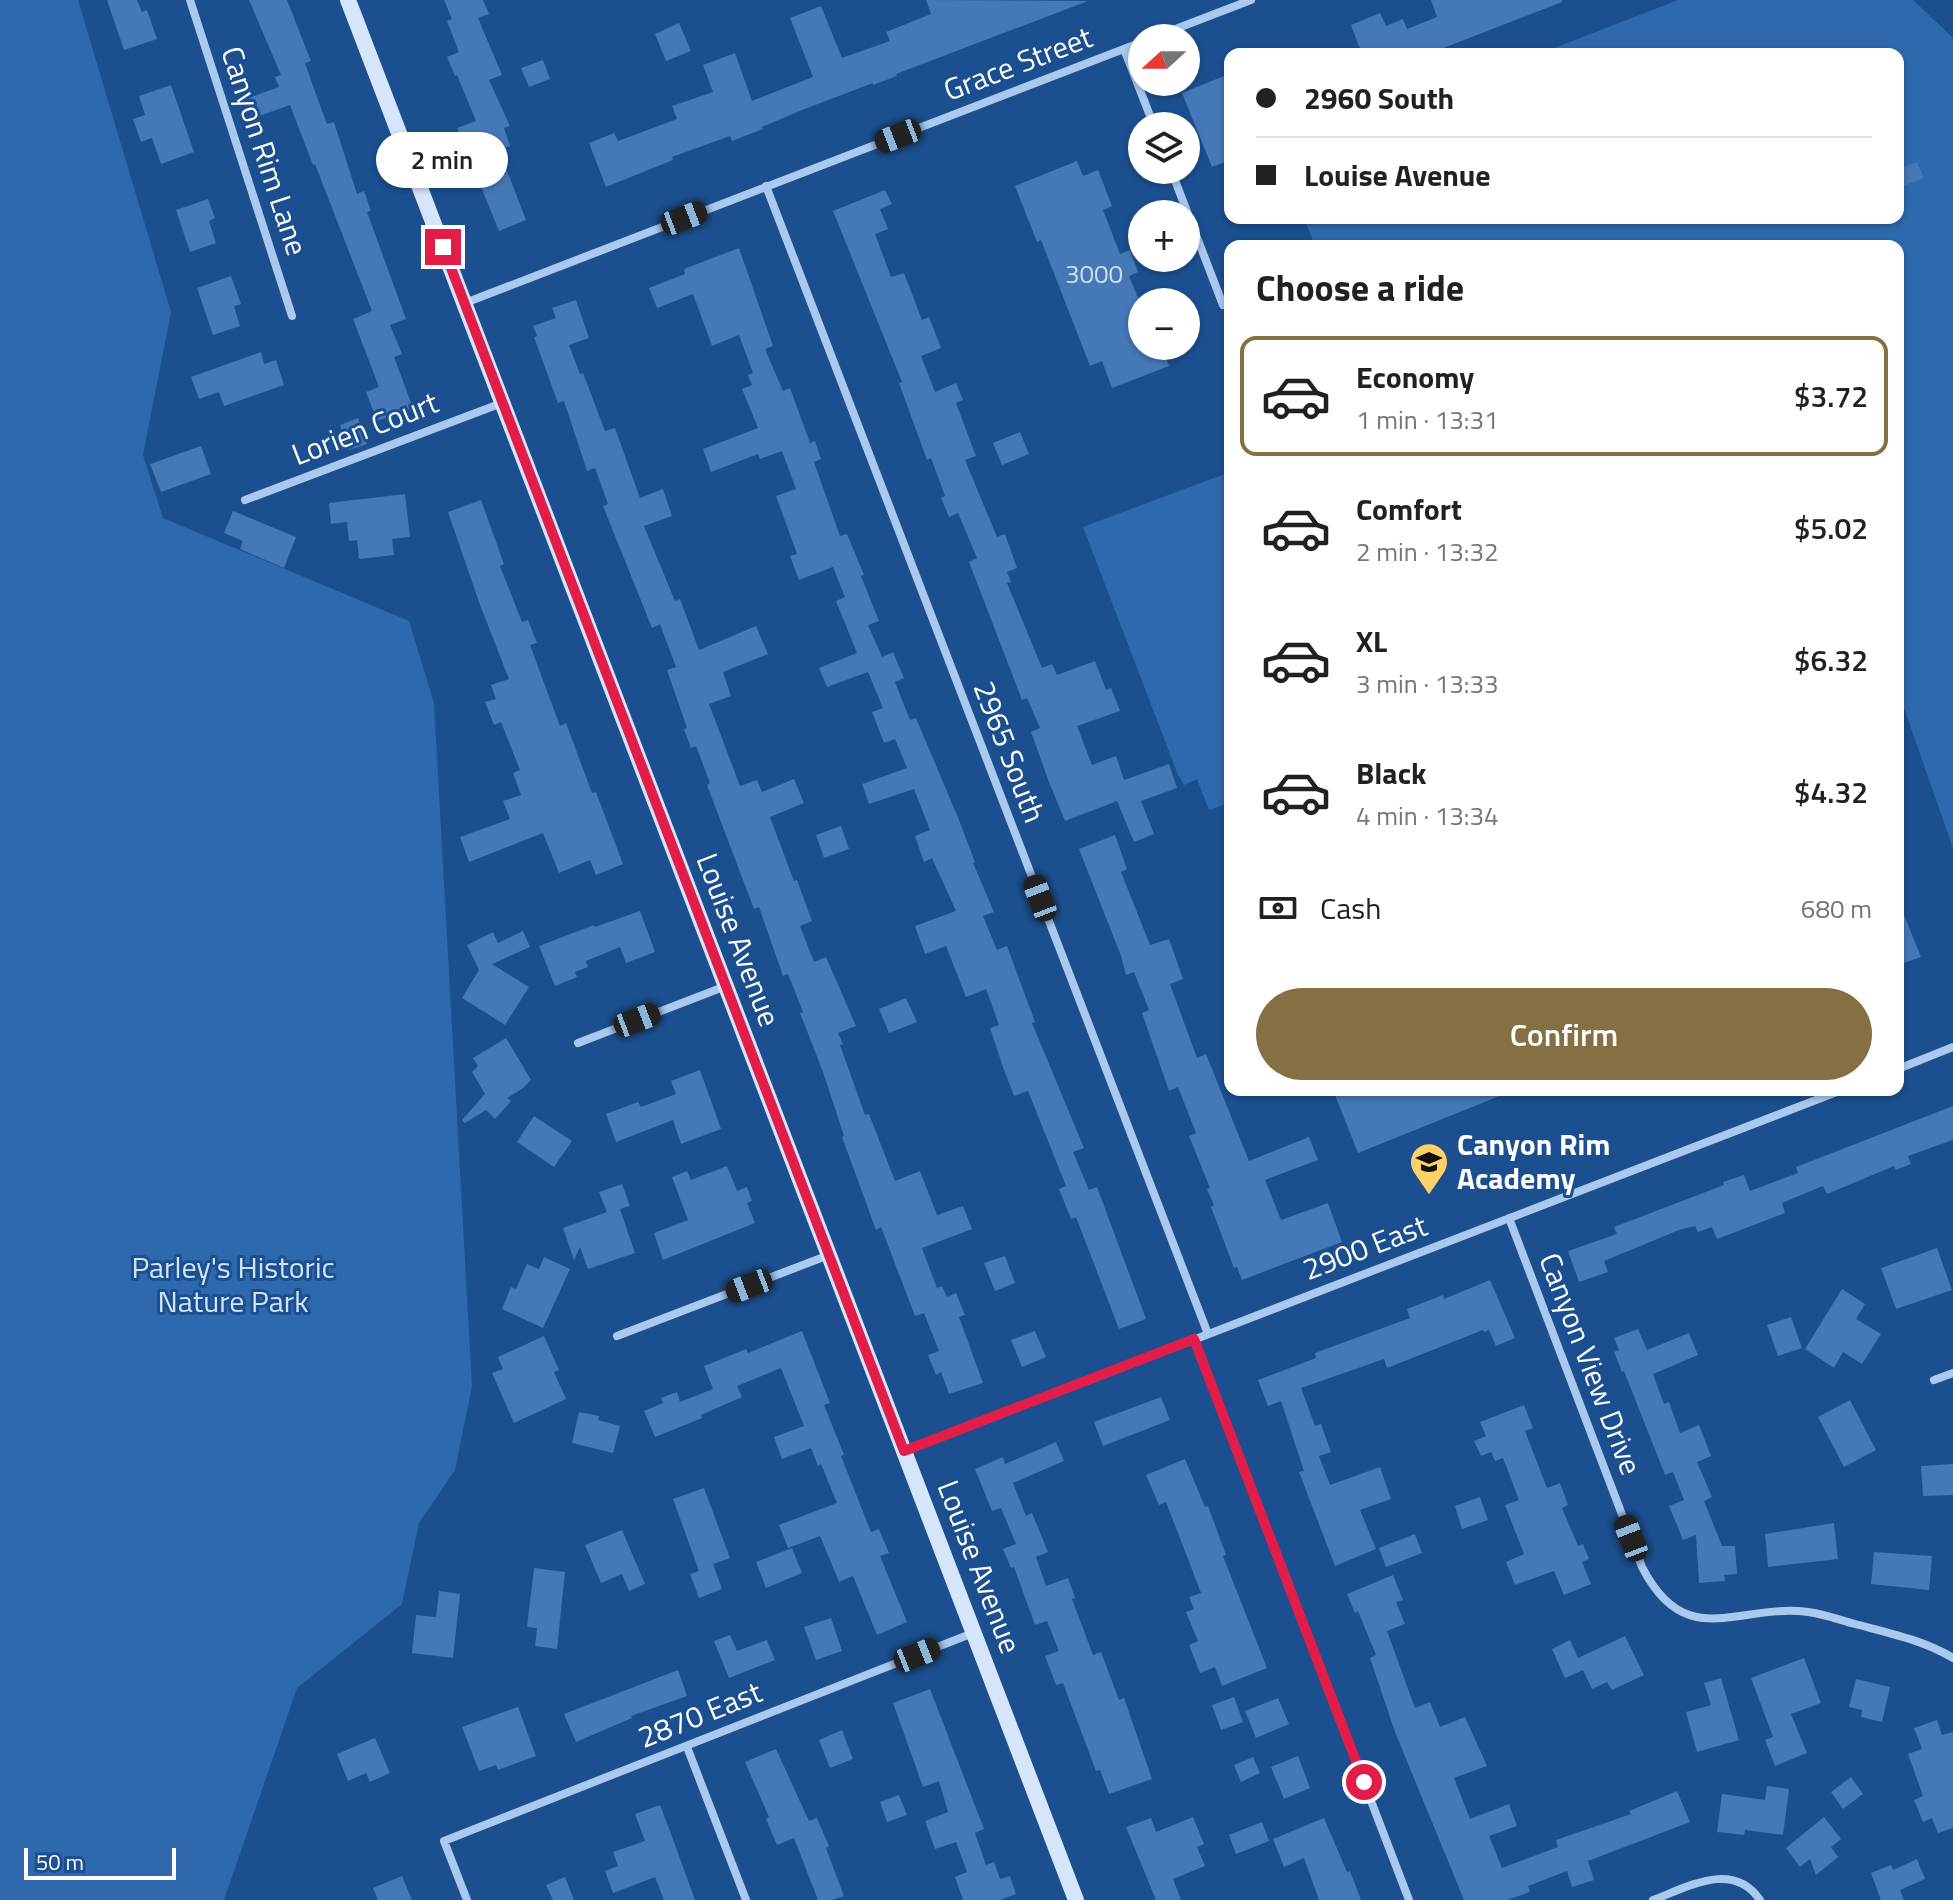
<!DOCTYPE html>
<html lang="en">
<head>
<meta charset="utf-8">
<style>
	:root { --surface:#fff; --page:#f6f6f6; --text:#202124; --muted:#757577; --line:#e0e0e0; --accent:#847042 }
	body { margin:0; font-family:"Titillium Web",sans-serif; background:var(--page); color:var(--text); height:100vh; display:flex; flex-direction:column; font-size:30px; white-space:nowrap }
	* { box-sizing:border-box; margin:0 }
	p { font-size:26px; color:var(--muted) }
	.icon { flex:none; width:44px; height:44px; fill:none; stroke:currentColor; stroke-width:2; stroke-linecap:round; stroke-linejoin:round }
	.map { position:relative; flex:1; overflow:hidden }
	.panel { position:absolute; left:1224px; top:240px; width:680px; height:856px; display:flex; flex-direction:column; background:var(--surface); border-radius:16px; box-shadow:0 2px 6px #0004 }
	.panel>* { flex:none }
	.banner { position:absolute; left:1224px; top:48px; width:680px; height:176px; border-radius:16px; box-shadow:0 2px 6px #0004; display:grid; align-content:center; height:176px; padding:0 32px; background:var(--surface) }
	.needle { width:52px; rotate:249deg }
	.buttons { position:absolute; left:1128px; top:24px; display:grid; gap:16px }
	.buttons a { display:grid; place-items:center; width:72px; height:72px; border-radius:50%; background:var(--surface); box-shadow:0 2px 6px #0004; font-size:40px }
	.scale { position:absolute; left:24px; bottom:20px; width:152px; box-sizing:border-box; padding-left:8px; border:4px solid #fff; border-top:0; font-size:22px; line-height:28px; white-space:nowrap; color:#fff; -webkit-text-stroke:6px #1b4f8f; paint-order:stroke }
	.end { position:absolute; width:36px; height:36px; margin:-18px; border:10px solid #e11d48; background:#fff; box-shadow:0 0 0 4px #fff }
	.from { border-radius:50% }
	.bubble { position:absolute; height:56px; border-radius:28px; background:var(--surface); box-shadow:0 2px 6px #0004; font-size:26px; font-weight:600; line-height:56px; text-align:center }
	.car { position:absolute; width:24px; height:48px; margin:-24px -12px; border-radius:10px; box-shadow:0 0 6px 2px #0007; background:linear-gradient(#222 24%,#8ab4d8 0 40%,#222 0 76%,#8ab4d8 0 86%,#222 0) }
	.banner b { display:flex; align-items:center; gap:28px; height:76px; font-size:30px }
	.banner b+b { border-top:2px solid var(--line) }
	.banner i { width:20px; height:20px; background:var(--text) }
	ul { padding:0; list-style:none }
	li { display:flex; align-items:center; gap:24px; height:120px; margin:0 16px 12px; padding:0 16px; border:4px solid transparent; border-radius:16px }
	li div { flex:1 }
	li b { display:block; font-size:30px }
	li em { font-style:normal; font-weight:600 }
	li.current { border-color:var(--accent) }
	li>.icon { width:72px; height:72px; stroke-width:1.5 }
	h2 { padding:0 32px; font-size:36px; line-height:96px }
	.pay { display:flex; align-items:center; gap:20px; height:88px; padding:0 32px; font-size:30px }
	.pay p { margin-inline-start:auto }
	.cta { display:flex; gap:16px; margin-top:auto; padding:16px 32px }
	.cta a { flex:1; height:92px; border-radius:48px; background:var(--accent); color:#fff; font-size:32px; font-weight:600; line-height:92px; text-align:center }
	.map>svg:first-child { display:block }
	.green { fill:#2e69ad }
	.building { fill:#4478b7 }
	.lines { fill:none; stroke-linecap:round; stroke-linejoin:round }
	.street { stroke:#a9c9ee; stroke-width:8 }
	.secondary { stroke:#d6e6fa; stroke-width:16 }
	.route { stroke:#e11d48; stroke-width:10 }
	.labels { text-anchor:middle; stroke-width:6; stroke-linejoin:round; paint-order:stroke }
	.number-label { font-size:26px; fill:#d0dded }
	.street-label { font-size:30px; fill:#fff; stroke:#1b4f8f }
	.poi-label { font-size:30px; font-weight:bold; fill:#fff; stroke:#1b4f8f; text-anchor:start }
	.park-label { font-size:30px; fill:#cfe3fa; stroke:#1b4f8f }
</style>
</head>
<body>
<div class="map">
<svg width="1953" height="1900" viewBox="0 0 1953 1900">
	<rect width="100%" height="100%" fill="#1b4f8f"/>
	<path class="green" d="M0,0H78L171,312L143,455L163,518L409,621L434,703L472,1386L455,1470L419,1523L402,1604L297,1688L224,1900H0Z
		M1678,0H1913L1953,38V848L1900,697H1898V246H1315L1304,218H1898V54H1539Z
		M1230,472V803L1209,810L1197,779L1184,785L1178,775L1083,527Z"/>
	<path class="building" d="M107,0H137L142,12L147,10L157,39L124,50Z
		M249,0H287L311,61L305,63L313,86L327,124L334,122L357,194L364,191L371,211L367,212L406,319L390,325L402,354L394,357L413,408L377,421L366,392L379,387L353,319L372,311L315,164L313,165L290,105L253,118L246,99L279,87L275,77L281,75Z
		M444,0H483L489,14L478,18L502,75L489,80L510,126L504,128L510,146L499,150L526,220L499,231L457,128L476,121L457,75L455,76L447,57L459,52L447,21L452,19Z
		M926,0L1088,1L896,74L897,76L873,85V83L802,110L762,127L763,129L732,141L730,136L672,157L673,160L606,187L589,143L614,133L618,141L677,119L672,106L713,92L703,65L735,53L752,101L813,77L790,18L821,6L842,58L890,41L886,32L931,14Z
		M1431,0H1562V2L1428,54H1362L1351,25L1380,13L1386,26L1403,19L1407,29L1437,17Z
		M679,23L691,51L666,61L655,34Z
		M543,60L550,79L529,87L521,68Z
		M1224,76L1230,90V130L1224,132L1230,147V160L1212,167L1182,93Z
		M171,85L194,152L161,164L152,138L141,142L133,119L145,115L139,96Z
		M1077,161L1083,176L1098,170L1112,206L1103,210L1120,254L1130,250L1138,272L1129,276L1142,308V346H1161L1169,366L1112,388L1102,361L1090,366L1041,240L1037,242L1015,186Z
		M1917,162L1924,178L1898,188V169Z
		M885,190L892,204L880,209L888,229L875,234L891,277L904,273L922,320L929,317L941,348L921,356L935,392L956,383L963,400L956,403L976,456L965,460L997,537L1005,534L1017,568L1007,572L1011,582L1007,583L1042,668L1052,664L1057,675L1095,661L1106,690L1111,688L1120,711L1077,726L1092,765L1116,756L1124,780L1169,764L1177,788L1141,801L1154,834L1134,842L1117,801L1065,821L1049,782L1031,732L1040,728L1027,698L1022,700L969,562L977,558L958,513L949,517L941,498L945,496L931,458L927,460L899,383L902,382L833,211Z
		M208,199L215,218L209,221L216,243L190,252L176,210Z
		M739,248L773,346L765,349L783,391L790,388L810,443L815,441L821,459L814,462L840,536L847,534L864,575L861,576L879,621L868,625L882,657L893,652L904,678L895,682L910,720L916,718L959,820L975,862L973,863L994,912L983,916L997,950L1007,946L1035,1022L1032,1023L1084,1148L1073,1152L1089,1190L1097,1187L1146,1319L1119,1329L1076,1217L1071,1219L1059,1189L1066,1186L1028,1091L1014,1096L1003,1067L990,1028L999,1025L986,989L966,997L946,946L925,954L915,926L956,911L932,858L924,862L915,836L930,830L914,789L869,804L862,784L907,768L895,739L884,743L872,712L883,708L868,672L827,687L819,668L857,653L836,601L845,597L833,567L799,580L790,556L797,554L776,496L796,489L782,451L760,459L758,454L711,472L703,449L758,428L742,389L752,385L748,375L753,373L739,335L712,346L693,294L657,308L649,288L685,274L684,269Z
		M231,276L241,304L234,306L240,326L213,335L197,288Z
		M576,300L589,338L569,345L580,374L583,373L605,431L615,428L640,498L663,489L672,516L644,526L675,601L680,599L699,650L756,626L768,654L723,672L731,696L709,704L740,786L757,780L762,792L794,779L804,803L770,817L794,881L797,880L812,921L800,926L814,962L826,957L856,1026L838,1033L843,1044L840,1045L865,1115L869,1114L895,1181L920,1171L937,1215L963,1206L972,1229L922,1248L937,1288L942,1286L947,1297L956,1293L965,1315L959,1317L983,1383L949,1394L941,1372L936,1375L928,1355L939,1351L924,1313L915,1316L881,1227L876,1230L842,1137L844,1136L823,1072L800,1013L803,1012L788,974L783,976L759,907L754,909L707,785L710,783L696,746L691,748L684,729L687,728L667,670L676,667L660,624L652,628L603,506L608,504L595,468L587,471L564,401L558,403L534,337L537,336L533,326L556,318L552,308Z
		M261,352L264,364L276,360L284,385L224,406L219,392L199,399L191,377Z
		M358,418L367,444L349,450L340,425Z
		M1020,432L1029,454L1002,465L993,443Z
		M201,446L211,474L161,492L150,464Z
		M405,494L410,537L392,539L394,555L359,559L357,540L349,541L347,522L331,524L329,503Z
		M481,500L504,564L500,566L522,622L528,620L537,643L530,645L560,726L566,723L592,793L596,792L623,864L596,875L590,860L559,873L543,833L469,862L460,837L510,819L503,801L521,795L513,773L520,770L501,722L494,725L485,702L496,699L491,685L509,679L480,605L448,512Z
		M233,511L296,537L284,568L240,549L243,541L224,533Z
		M841,826L849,849L824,858L816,835Z
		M1115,835L1127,869L1121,872L1150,945L1169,939L1183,979L1170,984L1197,1058L1206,1054L1249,1161L1309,1137L1318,1160L1265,1180L1281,1220L1328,1203L1342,1242L1242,1280L1237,1267L1234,1268L1211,1207L1214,1205L1207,1189L1210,1188L1189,1136L1196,1133L1178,1087L1169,1091L1142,1013L1149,1010L1134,972L1126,975L1121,956L1079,849Z
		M1898,900L1921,957L1898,965Z
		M640,911L655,952L626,963L620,947L586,961L588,967L575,972L577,977L555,986L539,946L594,925L595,927Z
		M523,931L530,947L492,964L529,987L505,1025L462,998L479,970L467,945L493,932L498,943Z
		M906,998L917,1022L889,1033L879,1009Z
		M506,1038L531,1080L523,1088L507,1098L511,1101L495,1119L486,1110L465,1123L462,1120L485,1094L472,1072L478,1066L473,1058Z
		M700,1070L721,1129L681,1144L673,1120L616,1142L606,1114L638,1102L641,1107L676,1094L671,1081Z
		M1333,1090H1511L1512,1091L1358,1153Z
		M1953,1106V1140L1908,1156L1911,1164L1896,1170L1894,1166L1827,1194L1823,1186L1782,1203L1785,1213L1717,1239L1712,1227L1698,1232L1695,1226L1679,1230L1604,1261L1608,1272L1579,1282L1568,1251L1617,1234L1614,1227L1724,1185L1723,1182L1744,1175L1750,1191L1798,1173L1796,1167Z
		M534,1116L572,1141L554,1167L517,1142Z
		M727,1166L737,1191L747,1187L752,1201L747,1203L755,1223L663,1260L654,1233L688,1220L672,1177L687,1171L691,1180Z
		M622,1184L630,1206L620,1209L635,1253L588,1269L580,1247L574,1260L563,1228L607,1212L599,1192Z
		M1937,1248L1952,1290L1896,1309L1881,1268Z
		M1005,1256L1015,1283L995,1291L984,1263Z
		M544,1257L570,1269L543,1328L502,1309L511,1287L516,1289L527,1264L539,1269Z
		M1490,1280L1515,1338L1496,1346L1489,1330L1484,1332L1483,1330L1387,1368L1384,1359L1301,1388L1315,1426L1321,1424L1331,1452L1319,1456L1330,1485L1380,1467L1391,1499L1360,1510L1376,1549L1335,1566L1299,1472L1304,1471L1281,1401L1268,1406L1258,1380L1316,1358L1315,1353L1410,1318L1407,1309L1443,1295L1444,1299Z
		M1842,1289L1865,1304L1856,1319L1881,1334L1862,1364L1843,1352L1834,1368L1805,1349Z
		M1791,1317L1802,1348L1778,1356L1767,1325Z
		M1638,1329L1647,1350L1689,1333L1698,1355L1653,1374L1664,1404L1669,1402L1680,1433L1699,1425L1711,1456L1697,1462L1712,1497L1704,1501L1722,1546H1735L1737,1574L1724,1575L1725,1581L1699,1583L1696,1535L1683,1540L1669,1506L1684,1500L1673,1472L1665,1475L1624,1371L1622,1372L1614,1352L1619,1350L1614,1338Z
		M802,1331L830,1403L824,1405L844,1455L841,1456L871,1532L879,1529L889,1553L880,1556L907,1622L877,1635L853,1576L839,1582L820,1536L788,1548L779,1525L837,1503L821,1464L818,1466L811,1448L782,1459L774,1437L804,1426L781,1368L737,1386L742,1397L701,1415L702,1418L655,1437L644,1411L663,1403L661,1398L677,1392L680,1402L713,1389L704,1366L746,1349L748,1353Z
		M1035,1331L1046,1357L1022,1367L1011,1340Z
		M544,1336L559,1370L554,1372L566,1399L514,1423L492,1373L503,1369L498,1357Z
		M1161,1397L1170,1420L1103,1446L1094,1422Z
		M1850,1400L1876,1450L1844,1467L1818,1417Z
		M1524,1405L1533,1428L1525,1431L1547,1488L1560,1483L1568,1505L1562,1508L1578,1546L1583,1544L1589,1559L1582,1562L1591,1584L1564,1595L1554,1571L1515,1585L1506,1562L1524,1554L1505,1505L1519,1500L1503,1458L1495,1461L1491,1452L1481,1456L1474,1441L1486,1436L1480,1422Z
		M579,1412L599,1416L598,1420L620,1426L613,1453L572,1443Z
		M1056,1442L1064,1461L1013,1483L1026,1516L1032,1513L1048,1552L1036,1557L1046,1586L1068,1578L1075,1598L1072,1599L1093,1655L1101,1652L1119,1700L1124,1698L1152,1779L1109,1794L1100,1770L1096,1771L1063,1683L1056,1685L1045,1656L1059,1651L1047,1621L1035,1625L1014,1567L1011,1568L1003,1549L1016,1544L1001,1508L992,1511L975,1469L1003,1457L1005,1464Z
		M1185,1459L1205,1507L1208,1506L1226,1555L1223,1556L1267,1668L1222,1686L1215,1667L1200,1673L1189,1645L1198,1641L1186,1612L1194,1609L1189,1597L1201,1593L1166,1502L1159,1505L1146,1475Z
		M1953,1464V1495L1923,1496L1921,1466Z
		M704,1488L730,1558L713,1564L722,1589L699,1598L690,1574L699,1571L673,1499Z
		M1480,1497L1488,1520L1462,1529L1455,1506Z
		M1834,1523L1838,1559L1768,1567L1765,1534Z
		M622,1530L645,1584L629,1591L622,1574L601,1583L585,1545Z
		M1415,1534L1422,1553L1386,1567L1379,1548Z
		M792,1548L802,1573L766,1588L756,1562Z
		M1874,1552L1932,1556L1929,1590L1871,1584Z
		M534,1568L565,1572L557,1649L535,1646L537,1628L527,1627Z
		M1393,1575L1403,1600L1396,1602L1405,1624L1387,1631L1415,1708L1430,1702L1440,1727L1465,1717L1487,1766L1454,1778L1470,1819L1509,1804L1517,1826L1489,1836L1502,1868L1558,1847L1556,1840L1631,1814L1629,1811L1677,1791L1690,1822L1588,1861L1594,1880L1572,1887L1567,1871L1528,1886L1530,1892L1507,1900H1464L1395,1732L1370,1658L1376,1655L1358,1611L1355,1613L1347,1594Z
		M439,1591L460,1594L453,1658L412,1653L416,1615L436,1617Z
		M831,1618L842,1651L816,1660L804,1627Z
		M730,1635L737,1651L767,1640L775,1660L729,1678L714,1641Z
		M1625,1636L1644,1675L1612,1690L1607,1682L1592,1689L1583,1670L1565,1678L1552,1649L1570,1640L1578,1658Z
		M1804,1658L1821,1703L1791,1714L1807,1753L1775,1766L1765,1740L1773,1737L1751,1678Z
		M678,1670L687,1696L631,1716L632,1718L576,1742L564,1714Z
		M1721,1678L1739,1740L1697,1752L1686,1712L1711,1705L1704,1683Z
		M1856,1679L1890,1687L1882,1722L1861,1717L1862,1710L1849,1707Z
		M930,1689L984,1829L975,1833L986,1865L994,1862L1000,1879L1010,1876L1016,1894L1000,1900H963L955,1877L967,1872L956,1842L935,1849L925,1821L948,1812L939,1781L923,1787L893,1703Z
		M1234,1697L1243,1722L1221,1730L1212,1705Z
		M1278,1698L1289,1724L1256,1738L1245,1711Z
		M518,1707L536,1756L498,1770L496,1765L479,1771L462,1727Z
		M1937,1720L1942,1735L1953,1732V1828L1938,1833L1932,1818L1923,1822L1914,1800L1923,1796L1908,1754L1922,1749L1914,1728Z
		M842,1730L853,1759L830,1768L819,1740Z
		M375,1738L390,1773L370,1782L366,1773L348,1781L337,1754Z
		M776,1749L809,1821L817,1818L829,1846L826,1848L844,1896L832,1900H818L794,1838L777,1845L766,1819L769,1817L745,1762Z
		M1298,1756L1310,1788L1284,1799L1271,1767Z
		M1253,1757L1260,1773L1241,1782L1234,1765Z
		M1851,1777L1863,1794L1843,1809L1831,1792Z
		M1767,1786L1789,1789L1783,1835L1745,1830L1744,1835L1717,1832L1722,1794L1765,1800Z
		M899,1795L907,1815L887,1822L880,1802Z
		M660,1805L670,1831L695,1900H664L655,1877L613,1893L605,1871L618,1866L613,1852L645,1841L635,1814Z
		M1193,1817L1204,1844L1197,1847L1205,1866L1173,1879L1181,1900H1156L1126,1827L1151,1818L1156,1832Z
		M1824,1817L1841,1839L1831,1847L1838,1857L1816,1875L1810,1859L1800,1867L1786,1848Z
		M1324,1818L1347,1872L1350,1871L1361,1900H1319L1304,1858L1284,1867L1273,1839Z
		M1262,1822L1269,1841L1236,1854L1229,1835Z
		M1917,1859L1925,1879L1900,1890L1904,1900H1881L1871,1873L1891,1865L1893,1870Z
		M402,1876L412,1900H378L373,1888Z
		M565,1877L574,1900H553L546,1885Z"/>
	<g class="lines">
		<path class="street" d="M190,0L292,316
			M1152,38L1251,0
			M1124,49L1154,126
			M1171,170L1223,305
			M766,186L1208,1334
			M465,303L1142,42
			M245,500L502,403
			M578,1043L726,986
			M1898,1069L1953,1047
			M1509,1218L1642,1567C1686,1653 1738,1603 1808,1612C1824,1614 1840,1620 1855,1624C1889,1633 1923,1640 1953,1658
			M617,1336L829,1255
			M1194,1339L1409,1900
			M1934,1380L1953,1373
			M905,1451L1842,1090
			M687,1747L746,1900
			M467,1900L444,1841L973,1633
			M1653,1900C1688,1887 1733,1860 1760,1900"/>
		<path class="secondary" d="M348,0L1076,1900"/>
	</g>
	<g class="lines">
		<path class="route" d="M443,247L904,1451L1194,1339L1364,1782"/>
	</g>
	<defs>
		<g id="school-pin" transform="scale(2)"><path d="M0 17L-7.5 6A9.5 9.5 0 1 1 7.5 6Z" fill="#ffd166" stroke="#1b4f8f"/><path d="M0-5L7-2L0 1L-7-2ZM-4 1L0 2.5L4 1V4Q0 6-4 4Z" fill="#111"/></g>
	</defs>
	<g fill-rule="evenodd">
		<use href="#school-pin" x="1429" y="1162"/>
	</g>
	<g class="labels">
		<g class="number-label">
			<text x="1094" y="283">3000</text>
		</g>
		<g class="street-label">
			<text transform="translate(1018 64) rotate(-21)" y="10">Grace Street</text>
			<text transform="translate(264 151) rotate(72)" y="10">Canyon Rim Lane</text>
			<text transform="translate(365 429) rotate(-21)" y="10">Lorien Court</text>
			<text transform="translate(1009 752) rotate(69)" y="10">2965 South</text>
			<text transform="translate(738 940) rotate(69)" y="10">Louise Avenue</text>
			<text transform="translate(1365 1248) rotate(-21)" y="10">2900 East</text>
			<text transform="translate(1590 1364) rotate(69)" y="10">Canyon View Drive</text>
			<text transform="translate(979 1567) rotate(69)" y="10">Louise Avenue</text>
			<text transform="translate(700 1715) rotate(-22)" y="10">2870 East</text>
		</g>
		<g class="poi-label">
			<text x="1457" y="1155">Canyon Rim<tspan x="1457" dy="34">Academy</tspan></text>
		</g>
		<g class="park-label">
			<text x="233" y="1278">Parley's Historic<tspan x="233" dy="34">Nature Park</tspan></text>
		</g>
	</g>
</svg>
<div class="buttons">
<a><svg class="needle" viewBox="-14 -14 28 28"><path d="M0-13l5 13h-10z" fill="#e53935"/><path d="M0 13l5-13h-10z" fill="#757577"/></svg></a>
<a><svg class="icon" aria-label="layers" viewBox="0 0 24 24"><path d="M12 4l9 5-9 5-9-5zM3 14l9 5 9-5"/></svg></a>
<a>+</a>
<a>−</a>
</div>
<div class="scale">50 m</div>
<i class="end from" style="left:1364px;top:1782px"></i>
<i class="end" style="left:443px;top:247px"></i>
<div class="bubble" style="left:376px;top:132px;width:132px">2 min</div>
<i class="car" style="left:898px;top:136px;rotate:249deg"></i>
<i class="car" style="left:684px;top:218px;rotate:69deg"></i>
<i class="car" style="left:1040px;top:898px;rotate:339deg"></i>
<i class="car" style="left:637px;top:1020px;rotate:69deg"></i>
<i class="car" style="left:749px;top:1286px;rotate:249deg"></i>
<i class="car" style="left:1631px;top:1538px;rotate:339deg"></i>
<i class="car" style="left:917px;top:1655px;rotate:68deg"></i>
<div class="banner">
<b><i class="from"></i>2960 South</b>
<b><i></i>Louise Avenue</b>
</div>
<section class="panel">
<h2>Choose a ride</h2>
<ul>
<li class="current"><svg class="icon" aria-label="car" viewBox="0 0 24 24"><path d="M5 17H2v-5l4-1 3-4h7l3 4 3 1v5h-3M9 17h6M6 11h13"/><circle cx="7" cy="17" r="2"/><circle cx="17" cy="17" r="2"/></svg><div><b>Economy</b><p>1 min · 13:31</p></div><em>$3.72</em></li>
<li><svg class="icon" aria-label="car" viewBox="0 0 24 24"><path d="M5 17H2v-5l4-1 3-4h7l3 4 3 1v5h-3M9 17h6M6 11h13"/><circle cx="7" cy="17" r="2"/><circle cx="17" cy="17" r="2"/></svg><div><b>Comfort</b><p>2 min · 13:32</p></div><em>$5.02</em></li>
<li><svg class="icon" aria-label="car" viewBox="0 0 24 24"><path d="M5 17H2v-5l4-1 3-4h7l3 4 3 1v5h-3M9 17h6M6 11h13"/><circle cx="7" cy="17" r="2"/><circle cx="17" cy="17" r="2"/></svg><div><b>XL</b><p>3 min · 13:33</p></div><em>$6.32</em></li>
<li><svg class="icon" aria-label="car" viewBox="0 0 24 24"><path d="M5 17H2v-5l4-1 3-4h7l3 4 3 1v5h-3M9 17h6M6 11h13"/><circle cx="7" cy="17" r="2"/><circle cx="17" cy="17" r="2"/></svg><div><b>Black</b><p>4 min · 13:34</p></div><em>$4.32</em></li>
</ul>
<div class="pay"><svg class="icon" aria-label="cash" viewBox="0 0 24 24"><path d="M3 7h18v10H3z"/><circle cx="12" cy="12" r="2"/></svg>Cash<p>680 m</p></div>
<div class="cta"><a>Confirm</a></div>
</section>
</div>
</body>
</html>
